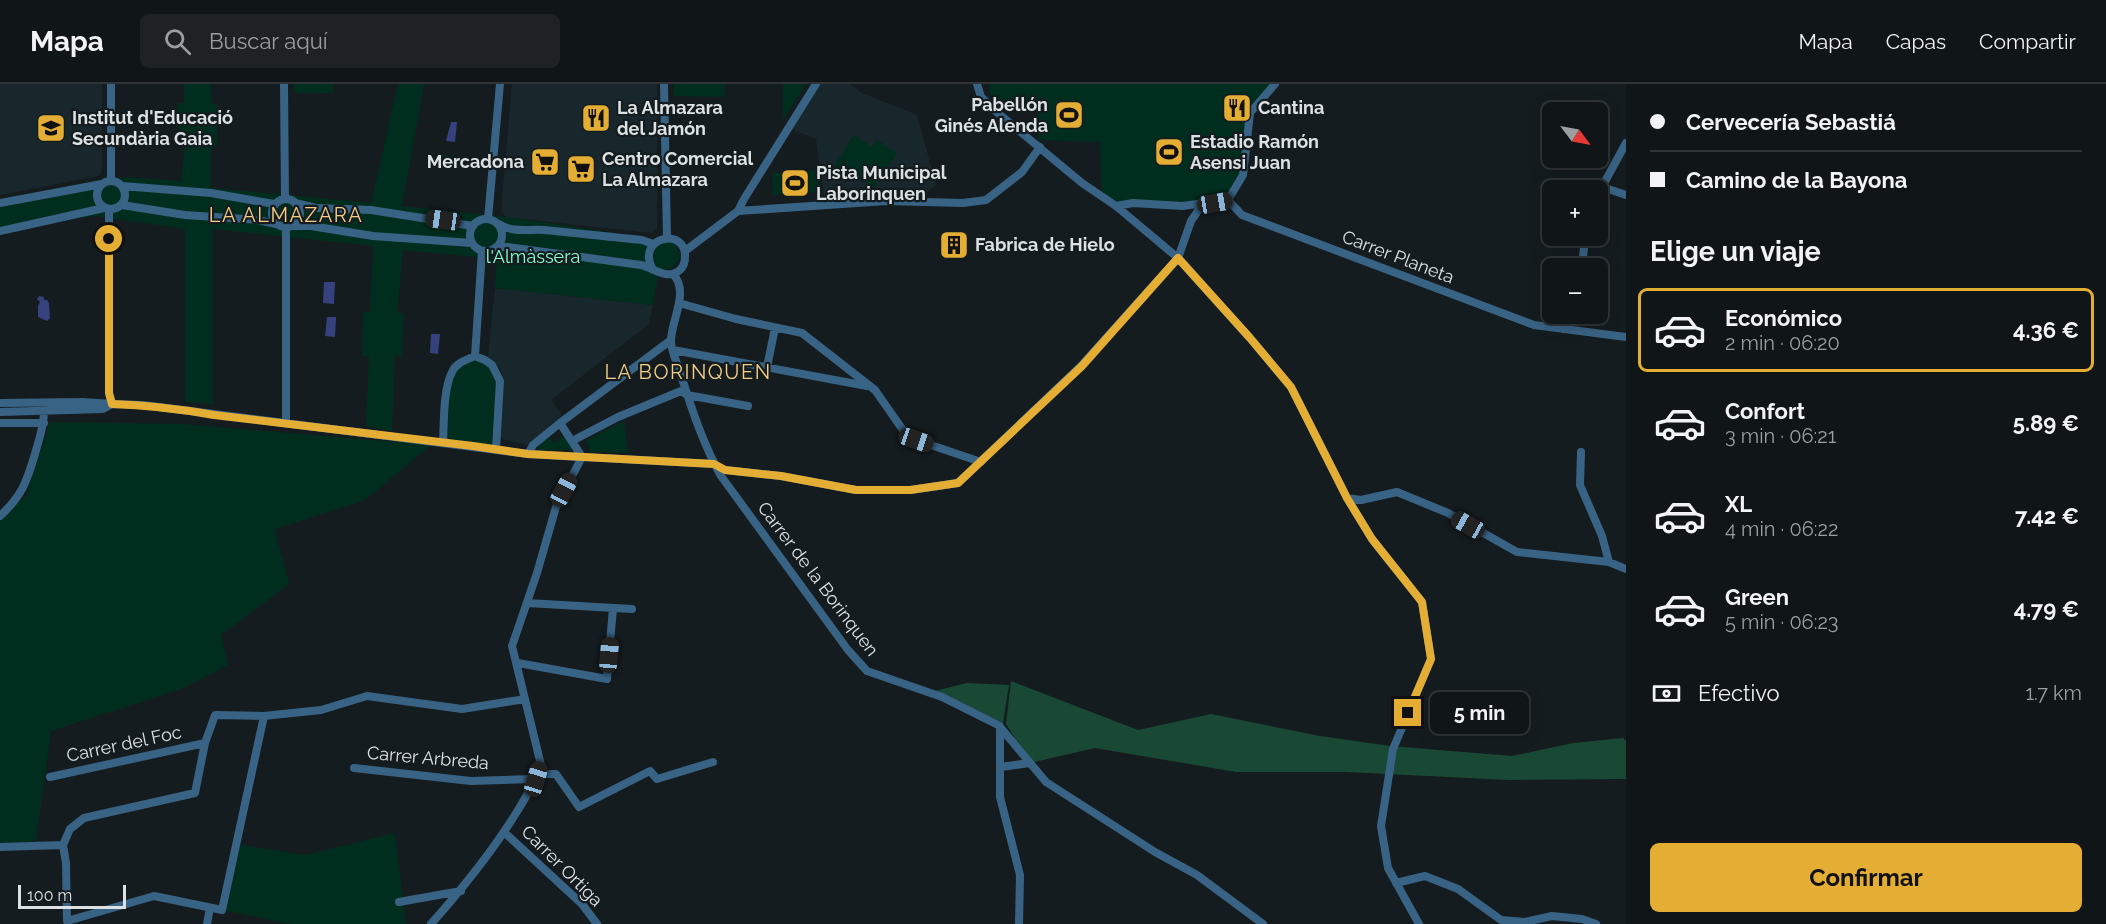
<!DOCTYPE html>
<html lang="es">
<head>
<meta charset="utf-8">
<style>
	:root { --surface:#101517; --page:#1e2224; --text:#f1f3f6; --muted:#9c9fa1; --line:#303436; --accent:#e4ae35 }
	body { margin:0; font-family:Raleway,sans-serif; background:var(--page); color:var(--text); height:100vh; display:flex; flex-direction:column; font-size:22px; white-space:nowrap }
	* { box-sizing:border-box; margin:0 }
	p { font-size:20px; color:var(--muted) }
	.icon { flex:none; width:33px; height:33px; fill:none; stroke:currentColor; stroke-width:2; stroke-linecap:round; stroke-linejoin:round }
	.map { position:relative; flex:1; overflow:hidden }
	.drawer { display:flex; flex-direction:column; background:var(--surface); width:480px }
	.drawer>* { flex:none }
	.banner { display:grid; align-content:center; height:132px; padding:0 24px; background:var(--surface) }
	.needle { width:39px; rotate:122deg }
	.buttons { position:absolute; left:1542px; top:18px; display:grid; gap:12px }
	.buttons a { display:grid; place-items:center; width:66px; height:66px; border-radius:9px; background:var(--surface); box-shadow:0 3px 15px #0003,0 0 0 2px var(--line); font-size:30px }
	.scale { position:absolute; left:18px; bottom:15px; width:108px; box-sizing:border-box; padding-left:6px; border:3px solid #dce1e3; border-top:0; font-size:16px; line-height:21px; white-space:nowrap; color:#dce1e3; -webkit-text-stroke:4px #151c1f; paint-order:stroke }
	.end { position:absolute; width:27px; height:27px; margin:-14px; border:8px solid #e4ae35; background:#111; box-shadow:0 0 0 3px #111 }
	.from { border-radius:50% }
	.bubble { position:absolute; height:42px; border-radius:9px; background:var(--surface); box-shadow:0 3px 15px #0003,0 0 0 2px var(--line); font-size:20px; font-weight:700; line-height:42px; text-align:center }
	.car { position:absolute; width:18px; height:36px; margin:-18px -9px; border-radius:8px; box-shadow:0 0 4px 2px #0007; background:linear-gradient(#222 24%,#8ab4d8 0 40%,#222 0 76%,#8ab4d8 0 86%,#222 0) }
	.banner b { display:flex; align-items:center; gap:21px; height:57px; font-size:22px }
	.banner b+b { border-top:2px solid var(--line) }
	.banner i { width:15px; height:15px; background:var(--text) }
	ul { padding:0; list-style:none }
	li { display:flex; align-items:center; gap:18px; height:84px; margin:0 12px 9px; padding:0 12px; border:3px solid transparent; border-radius:9px }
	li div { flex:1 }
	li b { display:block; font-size:22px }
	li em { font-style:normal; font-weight:700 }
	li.on { border-color:var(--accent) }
	li>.icon { width:54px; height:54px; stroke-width:1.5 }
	h2 { padding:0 24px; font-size:27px; line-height:72px }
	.pay { display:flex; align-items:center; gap:15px; height:66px; padding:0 24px; font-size:22px }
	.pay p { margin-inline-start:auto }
	.button { display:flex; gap:12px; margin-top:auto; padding:12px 24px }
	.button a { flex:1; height:69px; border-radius:9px; background:var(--accent); color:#111; font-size:24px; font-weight:700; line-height:69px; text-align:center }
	header { display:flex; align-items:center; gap:36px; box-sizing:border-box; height:84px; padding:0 30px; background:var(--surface); border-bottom:2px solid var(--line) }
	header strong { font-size:28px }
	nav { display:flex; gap:33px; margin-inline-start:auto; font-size:21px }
	.search { width:420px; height:54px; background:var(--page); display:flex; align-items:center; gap:15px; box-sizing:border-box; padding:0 21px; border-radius:9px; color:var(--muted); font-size:22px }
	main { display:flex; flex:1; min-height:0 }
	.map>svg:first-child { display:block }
	.built { fill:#18272c }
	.green { fill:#002e1e }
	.forest { fill:#194835 }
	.water { fill:#36427e }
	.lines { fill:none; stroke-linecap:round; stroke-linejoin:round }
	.minor { stroke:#396385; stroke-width:8 }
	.route { stroke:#e4ae35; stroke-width:8 }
	.labels { text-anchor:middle; stroke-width:4.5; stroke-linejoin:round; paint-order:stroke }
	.poi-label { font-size:18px; font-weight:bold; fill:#dce1e3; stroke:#151c1f; text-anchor:start }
	.park-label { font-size:18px; fill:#87ffcb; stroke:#151c1f }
	.street-label { font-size:18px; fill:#dce1e3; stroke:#151c1f }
	.neighbourhood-label { font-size:20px; letter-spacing:1.5px; fill:#f3cd85; stroke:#151c1f }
</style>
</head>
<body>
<header>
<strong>Mapa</strong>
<div class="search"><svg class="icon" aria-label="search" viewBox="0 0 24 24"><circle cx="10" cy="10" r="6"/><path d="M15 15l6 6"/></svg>Buscar aquí</div>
<nav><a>Mapa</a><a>Capas</a><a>Compartir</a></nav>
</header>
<main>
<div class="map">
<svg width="1626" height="840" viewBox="0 0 1626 840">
	<rect width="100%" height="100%" fill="#151c1f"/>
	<path class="built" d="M0,0H102V87L98,92L0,111Z
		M512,0H657V144L652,149L506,133L501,127Z
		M820,0H850L862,9L917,31L936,101L923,111L848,107L824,112L816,55L791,45Z
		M495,204L653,221L649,240L551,316L562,331L529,361L504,356L500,351L504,298L500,284L488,272Z"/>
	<path class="green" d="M184,0H211L212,20H217V62H211V104L371,119L398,0H424L402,122L515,134L668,157L676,161L680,173L674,183L665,186L659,185L653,221L495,204L497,175L403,166L397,229H404L402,273L395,272L392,347L366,342L369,272H362L363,228H370L373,162L213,145V320L185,318V145L96,132L0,144V122L98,96L126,93L181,97L185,62L178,61V19H184Z
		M294,0H333V9H294Z
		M674,0H725V13L674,12Z
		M783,0H806L783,36Z
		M989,0H1275L1250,29L1243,91L1228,116L1116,122L1102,112L1100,58L1038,56L1037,22L1001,23L990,10Z
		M854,51L872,63L877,56L897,69L874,104L854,91L871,65L850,95L833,83Z
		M437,70L458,72L457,83L436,81Z
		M818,86L819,108L773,111L772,89Z
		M475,272L484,276L500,297L496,365L443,359L452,288Z
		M624,337L628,369L590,368L586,356Z
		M50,338L182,340L431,361L365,416L275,445L289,500L221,551L228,581L181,605L51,647L36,757L0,760V434L26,412Z
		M565,351L573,363L571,366H539L537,364L548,352L554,359Z
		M395,749L406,840H290L222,826L236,760L305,771Z"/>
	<path class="forest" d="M1011,597L1138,646L1211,630L1320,652L1390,662L1512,672L1573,659L1623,654L1626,657V695L1509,696L1346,688H1236L1095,664L1030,679L1006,640Z
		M967,599L1009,601L1003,639L935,607Z"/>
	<path class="water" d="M451,38H457L455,58L446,57Z
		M324,198H335L334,220L323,219Z
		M39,212L44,213V216H47L49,219L50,234L47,237L38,233V222L40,218L37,215Z
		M327,233H336L335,253L325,252Z
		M431,250H440L438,270L430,269Z"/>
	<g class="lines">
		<path class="minor" d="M284,0L285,115
			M664,0L667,154
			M977,0L981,13L999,30L1082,99L1116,122L1178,174L1250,254L1291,303L1347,414L1372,455L1422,518L1431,575L1393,665L1381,742L1388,784L1419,840
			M97 111a14 14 0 1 1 28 0a14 14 0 1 1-28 0Z
			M111,97V0
			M122,102L211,109L274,120
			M1602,103L1626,111
			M272 129a14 14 0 1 1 28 0a14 14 0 1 1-28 0Z
			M1228,116L1242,131L1534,241L1626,253
			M1598,118L1602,103L1626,59
			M0,119L102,100
			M295,119L316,124L371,126L473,142
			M122,121L185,131L258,136L276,140
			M1116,122L1133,119L1182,122L1228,116L1243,91L1250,29L1275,0
			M738,127L886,117L963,119L986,116L1022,88L1040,63
			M470 151a16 16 0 1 1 32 0a16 16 0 1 1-32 0Z
			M488,135L500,0
			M499,140C513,149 528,145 544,146C577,149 609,153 642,156L653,160
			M293,142H311L373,152L472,159
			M286,144V339
			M0,147L104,124
			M495,164L507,163L641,181C654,184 667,197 680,186C683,183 685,178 685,173C687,143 636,152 652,184
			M685,167L738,127L744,115L816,0
			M1582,184L1584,163L1587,152
			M673,190C690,208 671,236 671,257C671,267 677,278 680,288C691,323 703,360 721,392L848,566L867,587L942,613L1000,642V713L1020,791L1019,840
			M679,219L736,235L802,249L875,306L905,349L916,356L981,378
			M1563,245L1570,230
			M673,266L867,302
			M475,272L482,167
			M767,283L775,244
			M0,319L83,318L112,320L109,309V126
			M0,328L103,325L112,320L143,321L528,370L714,380L725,386L781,392L856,406H911L958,399L1081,282L1178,174L1191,137L1202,121
			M0,339H44
			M560,339L582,373
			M572,357L618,333L681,307L687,311L748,322
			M443,359C444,340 443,305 452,288C456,279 466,276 475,272L485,276L492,281L500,297L496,365
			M1581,368L1580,401L1602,452L1609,478
			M528,370L533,361L560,339L671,256
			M1347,414L1361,416L1397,408L1448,429L1517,468L1609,478L1626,485
			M0,432C22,412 27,397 35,370C39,355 44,343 44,327
			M527,519L632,525
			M518,579L607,595L613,524
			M264,632L222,826L154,812L67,837L66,779L63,761L70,745L84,734L195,709L205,659L215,631L264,632L321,626L367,612L462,625L525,615
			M1000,643L1046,698L1155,768L1197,791L1263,840
			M1000,683L1030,679
			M354,684L471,697L536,695L545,690H556L579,723L650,687L657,695L713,678
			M50,693L205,659
			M504,748L582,820L597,840
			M0,763L63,761
			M1396,799L1425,792L1458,805L1501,836L1525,838L1552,832L1582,835L1596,840
			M399,818L461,807
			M207,840L210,824
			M431,840C463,804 493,767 518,726C527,711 536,697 541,681L512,562L537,489L556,423L582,373"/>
	</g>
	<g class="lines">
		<path class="route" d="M109,155V309L112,320C147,321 180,325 214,331L473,362L528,370L714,380L725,386L781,392L856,406H910L958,399L1082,282L1178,174L1250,254L1291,303L1347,414L1372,455L1422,518L1431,575L1408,629"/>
	</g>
	<defs>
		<g id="restaurant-square" transform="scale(1.5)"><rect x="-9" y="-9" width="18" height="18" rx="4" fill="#e4ae35" stroke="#151c1f"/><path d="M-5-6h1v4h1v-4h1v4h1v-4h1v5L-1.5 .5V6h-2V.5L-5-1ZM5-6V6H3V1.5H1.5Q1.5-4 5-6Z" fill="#111"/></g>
		<g id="stadium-square" transform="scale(1.5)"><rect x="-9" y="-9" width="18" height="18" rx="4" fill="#e4ae35" stroke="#151c1f"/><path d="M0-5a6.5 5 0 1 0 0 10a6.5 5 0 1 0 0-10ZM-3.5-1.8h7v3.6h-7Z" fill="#111"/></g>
		<g id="school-square" transform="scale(1.5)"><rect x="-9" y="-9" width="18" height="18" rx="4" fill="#e4ae35" stroke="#151c1f"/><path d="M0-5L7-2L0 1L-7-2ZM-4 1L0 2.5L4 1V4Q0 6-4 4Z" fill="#111"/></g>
		<g id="supermarket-square" transform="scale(1.5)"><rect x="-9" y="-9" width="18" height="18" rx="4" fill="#e4ae35" stroke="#151c1f"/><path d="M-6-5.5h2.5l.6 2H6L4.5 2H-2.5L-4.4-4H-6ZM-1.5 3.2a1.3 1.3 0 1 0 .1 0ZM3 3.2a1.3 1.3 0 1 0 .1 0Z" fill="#111"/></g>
		<g id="building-square" transform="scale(1.5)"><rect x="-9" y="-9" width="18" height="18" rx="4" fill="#e4ae35" stroke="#151c1f"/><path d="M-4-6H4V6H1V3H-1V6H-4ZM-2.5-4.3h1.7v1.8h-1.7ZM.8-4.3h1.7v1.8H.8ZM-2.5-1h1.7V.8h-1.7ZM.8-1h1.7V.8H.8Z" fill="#111"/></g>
	</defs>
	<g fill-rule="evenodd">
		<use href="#restaurant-square" x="1237" y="24"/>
		<use href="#stadium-square" x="1069" y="31"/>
		<use href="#restaurant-square" x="596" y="34"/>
		<use href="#school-square" x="51" y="44"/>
		<use href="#stadium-square" x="1169" y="68"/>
		<use href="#supermarket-square" x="545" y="78"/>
		<use href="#supermarket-square" x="581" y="85"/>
		<use href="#stadium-square" x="795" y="99"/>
		<use href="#building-square" x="954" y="161"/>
	</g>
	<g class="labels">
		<g class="poi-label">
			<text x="1048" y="27" text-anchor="end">Pabellón<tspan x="1048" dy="21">Ginés Alenda</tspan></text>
			<text x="617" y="30">La Almazara<tspan x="617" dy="21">del Jamón</tspan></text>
			<text x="1258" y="30">Cantina</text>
			<text x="72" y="40">Institut d'Educació<tspan x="72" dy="21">Secundària Gaia</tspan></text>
			<text x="1190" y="64">Estadio Ramón<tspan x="1190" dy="21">Asensi Juan</tspan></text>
			<text x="602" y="81">Centro Comercial<tspan x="602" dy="21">La Almazara</tspan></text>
			<text x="524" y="84" text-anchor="end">Mercadona</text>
			<text x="816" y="95">Pista Municipal<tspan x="816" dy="21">Laborinquen</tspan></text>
			<text x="975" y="167">Fabrica de Hielo</text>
		</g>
		<g class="park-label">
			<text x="533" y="179">l'Almàssera</text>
		</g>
		<g class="street-label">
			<text transform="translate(1398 173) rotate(21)" y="6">Carrer Planeta</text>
			<text transform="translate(818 495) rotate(53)" y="6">Carrer de la Borinquen</text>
			<text transform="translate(124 660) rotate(-12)" y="6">Carrer del Foc</text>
			<text transform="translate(428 674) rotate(5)" y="6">Carrer Arbreda</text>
			<text transform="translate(562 782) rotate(45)" y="6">Carrer Ortiga</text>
		</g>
		<g class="neighbourhood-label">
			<text x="286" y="138">LA ALMAZARA</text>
			<text x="688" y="295">LA BORINQUEN</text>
		</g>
	</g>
</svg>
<div class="buttons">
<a><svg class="needle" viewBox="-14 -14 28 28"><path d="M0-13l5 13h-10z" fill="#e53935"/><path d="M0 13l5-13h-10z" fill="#9c9fa1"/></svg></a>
<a>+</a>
<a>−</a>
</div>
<div class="scale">100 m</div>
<i class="end from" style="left:109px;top:155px"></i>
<i class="end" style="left:1408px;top:629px"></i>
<div class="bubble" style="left:1430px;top:608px;width:99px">5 min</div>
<i class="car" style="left:1215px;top:119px;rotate:80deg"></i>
<i class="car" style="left:443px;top:136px;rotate:278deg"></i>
<i class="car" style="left:916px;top:356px;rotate:109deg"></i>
<i class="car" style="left:564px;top:406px;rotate:28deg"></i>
<i class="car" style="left:1468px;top:441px;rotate:299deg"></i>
<i class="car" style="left:609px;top:571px;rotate:5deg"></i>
<i class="car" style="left:536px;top:695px;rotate:17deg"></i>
</div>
<section class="drawer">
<div class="banner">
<b><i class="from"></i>Cervecería Sebastiá</b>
<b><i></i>Camino de la Bayona</b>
</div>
<h2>Elige un viaje</h2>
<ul>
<li class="on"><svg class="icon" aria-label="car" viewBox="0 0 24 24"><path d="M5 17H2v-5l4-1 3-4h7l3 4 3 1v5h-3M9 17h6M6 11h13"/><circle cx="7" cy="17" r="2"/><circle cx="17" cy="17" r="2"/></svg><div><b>Económico</b><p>2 min · 06:20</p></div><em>4.36 €</em></li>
<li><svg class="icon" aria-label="car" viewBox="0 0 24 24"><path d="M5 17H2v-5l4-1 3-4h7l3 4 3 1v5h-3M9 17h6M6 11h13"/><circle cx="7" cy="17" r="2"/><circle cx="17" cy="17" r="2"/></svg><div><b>Confort</b><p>3 min · 06:21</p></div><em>5.89 €</em></li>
<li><svg class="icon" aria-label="car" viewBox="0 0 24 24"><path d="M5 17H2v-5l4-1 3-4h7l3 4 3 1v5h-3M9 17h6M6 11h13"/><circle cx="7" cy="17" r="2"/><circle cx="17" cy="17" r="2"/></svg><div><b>XL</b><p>4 min · 06:22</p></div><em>7.42 €</em></li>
<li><svg class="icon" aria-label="car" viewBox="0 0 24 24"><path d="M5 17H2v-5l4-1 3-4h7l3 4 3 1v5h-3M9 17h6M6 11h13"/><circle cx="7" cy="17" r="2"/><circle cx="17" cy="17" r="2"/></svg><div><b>Green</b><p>5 min · 06:23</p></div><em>4.79 €</em></li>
</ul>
<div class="pay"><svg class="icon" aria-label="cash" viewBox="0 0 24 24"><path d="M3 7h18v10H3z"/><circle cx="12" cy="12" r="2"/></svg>Efectivo<p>1.7 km</p></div>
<div class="button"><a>Confirmar</a></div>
</section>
</main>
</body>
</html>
